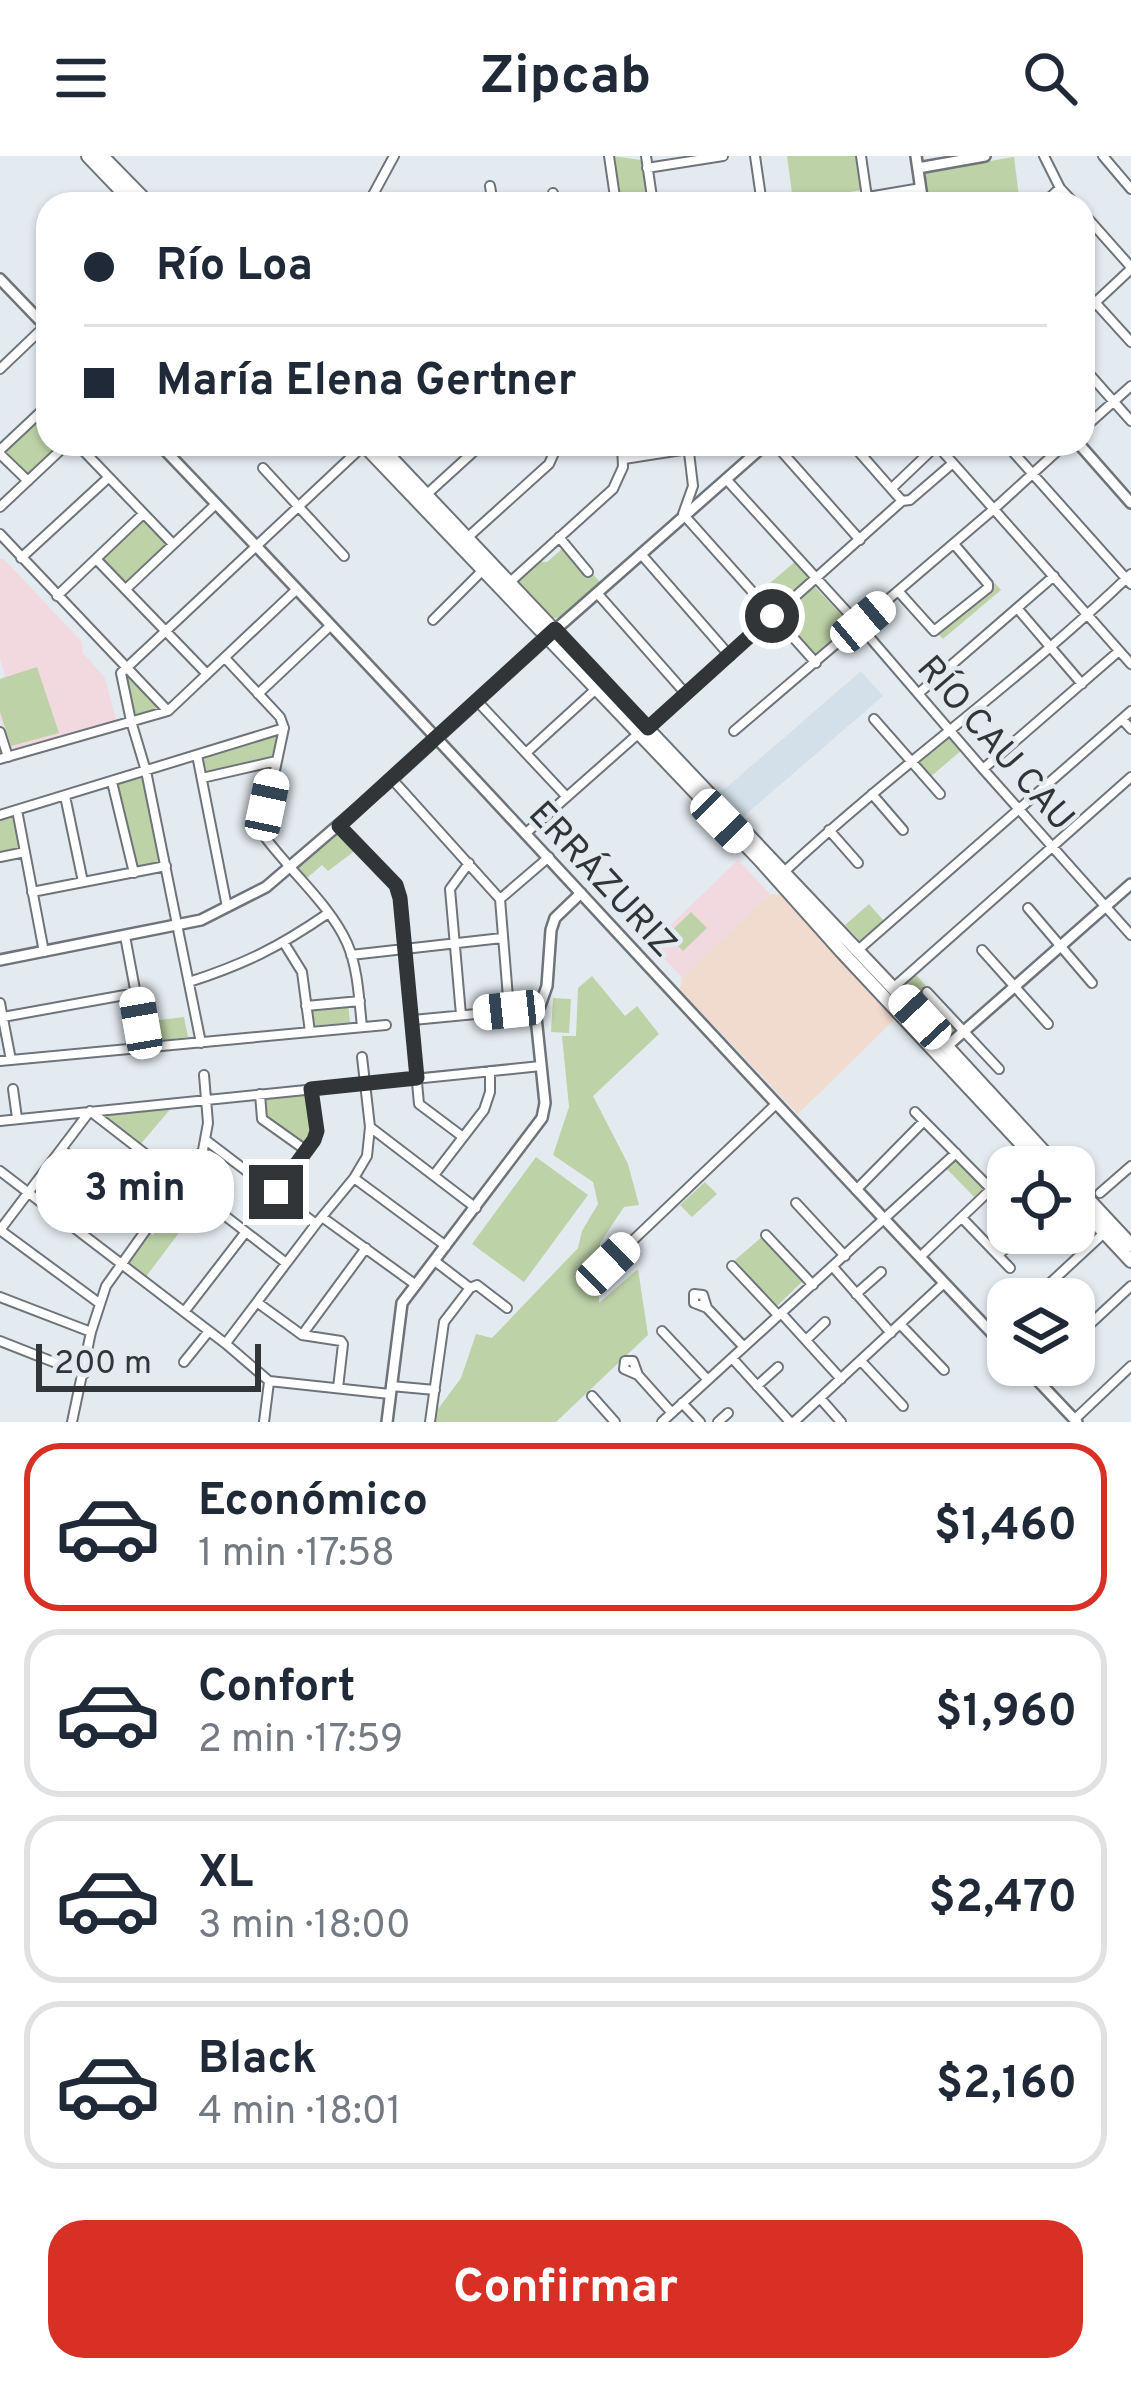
<!DOCTYPE html>
<html lang="es">
<head>
<meta charset="utf-8">
<style>
	:root { --surface:#fff; --page:#f2f2f3; --text:#1f2937; --muted:#747a83; --line:#e0e1e3; --accent:#d93025 }
	body { margin:0; font-family:Overpass,sans-serif; background:var(--page); color:var(--text); height:100vh; display:flex; flex-direction:column; font-size:45px; white-space:nowrap }
	* { box-sizing:border-box; margin:0 }
	p { font-size:39px; color:var(--muted) }
	.icon { flex:none; width:66px; height:66px; fill:none; stroke:currentColor; stroke-width:2; stroke-linecap:round; stroke-linejoin:round }
	.map { position:relative; height:1266px; overflow:hidden }
	.panel { display:flex; flex-direction:column; background:var(--surface); flex:1 }
	.panel>* { flex:none }
	.guide { position:absolute; left:36px; top:36px; width:1059px; height:264px; border-radius:36px; box-shadow:0 3px 9px #0004; display:grid; align-content:center; height:264px; padding:0 48px; background:var(--surface) }
	.fabs { position:absolute; left:987px; top:990px; display:grid; gap:24px }
	.fabs a { display:grid; place-items:center; width:108px; height:108px; border-radius:24px; background:var(--surface); box-shadow:0 3px 9px #0004; font-size:60px }
	.scale { position:absolute; left:36px; bottom:30px; width:225px; box-sizing:border-box; padding-left:12px; border:6px solid #323537; border-top:0; font-size:33px; line-height:42px; white-space:nowrap; color:#323537; -webkit-text-stroke:9px #e4ebf0; paint-order:stroke }
	.end { position:absolute; width:54px; height:54px; margin:-27px; border:15px solid #323537; background:#fff; box-shadow:0 0 0 6px #fff }
	.from { border-radius:50% }
	.bubble { position:absolute; height:84px; border-radius:36px; background:var(--surface); box-shadow:0 3px 9px #0004; font-size:39px; font-weight:700; line-height:84px; text-align:center }
	.car { position:absolute; width:36px; height:72px; margin:-36px -18px; border-radius:15px; box-shadow:0 0 9px 3px #0007; background:linear-gradient(#fff 24%,#345 0 40%,#fff 0 76%,#345 0 86%,#fff 0) }
	.guide b { display:flex; align-items:center; gap:42px; height:114px; font-size:45px }
	.guide b+b { border-top:3px solid var(--line) }
	.guide i { width:30px; height:30px; background:var(--text) }
	ul { padding:21px 0 0; list-style:none }
	li { display:flex; align-items:center; gap:36px; height:168px; margin:0 24px 18px; padding:0 24px; border:6px solid var(--line); border-radius:36px }
	li div { flex:1 }
	li b { display:block; font-size:45px }
	li em { font-style:normal; font-weight:700 }
	li.selected { border-color:var(--accent) }
	li>.icon { width:108px; height:108px; stroke-width:1.5 }
	.button { display:flex; gap:24px; margin-top:auto; padding:24px 48px }
	.button a { flex:1; height:138px; border-radius:36px; background:var(--accent); color:#fff; font-size:48px; font-weight:700; line-height:138px; text-align:center }
	header { display:flex; justify-content:space-between; align-items:center; height:156px; padding:0 48px; background:var(--surface); font-size:54px; font-weight:700 }
	.map>svg:first-child { display:block }
	.commercial { fill:#f1dbce }
	.built { fill:#d3e0e9 }
	.education { fill:#f2d8df }
	.green { fill:#bed2a8 }
	.lines { fill:none; stroke-linecap:round; stroke-linejoin:round }
	.minor-casing { stroke:#6e7479; stroke-width:12 }
	.tertiary-casing { stroke:#6e7479; stroke-width:14 }
	.trunk-casing { stroke:#6e7479; stroke-width:16 }
	.minor { stroke:#fff; stroke-width:8 }
	.tertiary { stroke:#fff; stroke-width:9 }
	.trunk { stroke:#fff; stroke-width:12 }
	.route { stroke:#323537; stroke-width:15 }
	.labels { text-anchor:middle; stroke-width:9; stroke-linejoin:round; paint-order:stroke }
	.street-label { font-size:36px; fill:#323537; stroke:#e4ebf0 }
</style>
</head>
<body>
<header><svg class="icon" aria-label="menu" viewBox="0 0 24 24"><path d="M4 6h16M4 12h16M4 18h16"/></svg>Zipcab<svg class="icon" aria-label="search" viewBox="0 0 24 24"><circle cx="10" cy="10" r="6"/><path d="M15 15l6 6"/></svg></header>
<div class="map">
<svg width="1131" height="1266" viewBox="0 0 1131 1266">
	<rect width="100%" height="100%" fill="#e4ebf0"/>
	<path class="commercial" d="M770,738L781,739L896,862L798,958L680,834L682,822Z"/>
	<path class="built" d="M861,515L883,540L743,661L720,637Z"/>
	<path class="education" d="M0,403H4L82,486L83,497L105,522L116,564L13,595L10,593L0,562V523L5,520L0,502Z
		M738,704L770,738L682,822L651,788Z"/>
	<path class="green" d="M612,0L641,4L649,48H619Z
		M787,0H857L862,34L793,45Z
		M1014,1L1020,48H930L925,16Z
		M44,256L48,260V288H64L28,322L4,297V292Z
		M143,362L169,387L126,428L100,403Z
		M563,392L587,419L591,416L600,426L559,462H552L519,427V420L535,406H547Z
		M796,405L811,423L773,456L757,438Z
		M995,427L1001,434L943,483L936,476Z
		M813,429L852,470L815,504L777,460Z
		M37,511L59,577L11,590L0,556V523Z
		M128,519L159,550V552L133,559L124,521Z
		M280,575L273,604L204,620L200,600Z
		M950,581L962,594L929,622L916,607Z
		M144,619L160,706L135,711L116,627Z
		M14,659L21,694L0,699V663Z
		M338,674L356,694L328,715L322,709L306,723L296,711Z
		M869,748L884,765L860,785L845,769Z
		M691,756L707,772L683,795L667,779Z
		M914,817L929,833L923,839L955,873L949,878L903,828Z
		M592,820L625,860L637,850L659,878L593,940L628,1008L639,1049L624,1051L600,1087L599,1147L638,1113L648,1179L556,1266H436L438,1253L461,1222L476,1178L492,1182L578,1092L582,1075L598,1048L593,1026L553,999L569,951L562,880H576L578,832Z
		M553,842L571,843L569,877L551,876Z
		M348,847L350,866L313,870L311,851Z
		M184,861L188,881L148,886L143,866Z
		M311,936L315,974L303,990L265,960L263,941Z
		M173,950L139,990L100,961L101,957Z
		M957,1000L985,1031L974,1041L945,1011Z
		M536,1001L588,1039L524,1126L472,1088Z
		M705,1026L717,1038L692,1061L680,1049Z
		M175,1050L190,1062L145,1122L128,1108L127,1102L148,1076L153,1079Z
		M763,1080L804,1124L776,1151L735,1104Z"/>
	<g class="lines">
		<g class="minor-casing">
			<path id="minor" d="M609,0L616,48
				M646,0L653,48
				M755,0L762,48
				M861,0L868,48
				M1044,0L1060,32L1075,48
				M1103,0L1131,33
				M647,12L723,0
				M490,30L493,48
				M553,37L554,48
				M368,48L394,0
				M827,48L921,32
				M1043,48L1060,32
				M1083,57L1131,111
				M1083,133L1131,186
				M1083,158L1131,113
				M1083,211L1131,265
				M0,213L45,170
				M1083,273L1131,230
				M77,288L173,388
				M688,288L693,330L683,358L816,507
				M775,288L860,384
				M852,288L902,345
				M936,288L1131,508
				M1006,288L1131,428
				M0,294L48,249
				M0,298L28,325
				M624,303L688,293
				M263,312L344,400
				M726,323L859,469L983,613L1131,779
				M892,332L938,288
				M426,339L482,288
				M0,351L67,288
				M0,378L167,554
				M559,381L588,416
				M467,382L549,308L558,288
				M641,398L730,500
				M21,402L108,322
				M96,403L207,518
				M510,426L613,333L623,311L622,288
				M126,433L216,348
				M899,436L934,475L988,432V428L954,388
				M597,437L686,538
				M57,440L143,358
				M1017,452L1082,528
				M433,464L483,414
				M225,502L280,561L284,572
				M919,537L1054,420
				M258,538L330,470
				M477,545L566,640
				M874,563L940,638
				M1122,563L1131,573
				M284,572L263,671L265,681C290,715 330,749 347,787C358,812 359,843 362,871
				M648,572L902,345L910,344L953,307
				M734,575L994,353L1065,288
				M0,576L8,601
				M527,596L596,533
				M197,599L227,751
				M0,603L168,555L296,434
				M983,613L1119,495
				M202,622L276,605
				M392,623L500,743
				M112,626L134,717
				M872,638L903,674
				M65,640L83,726
				M17,654L44,796
				M0,659L284,572
				M339,670L396,729L400,742L419,948L463,981
				M829,674L858,707
				M526,677L638,578
				M0,701L25,696
				M784,716C895,612 1021,524 1131,418
				M32,736L166,710
				M500,743L509,854
				M500,743L549,701
				M1028,752L1092,827
				M125,780L146,892
				M284,787L302,816L310,876
				M858,794L1131,555
				M982,794L1048,868
				M351,799L502,782
				M189,826C245,808 279,791 327,758
				M893,832L1131,621
				M927,836L999,913
				M0,847L11,904
				M306,850L360,845
				M461,859L450,733L469,707
				M3,861L136,837
				M413,864L539,852
				M201,887L146,615L131,565L121,517L363,290
				M0,905L386,869
				M13,933L17,962
				M260,938L262,963L307,995
				M915,956L991,1033
				M0,965L541,910
				M370,971L476,1052
				M207,985L316,1068
				M62,994L154,1063
				M1014,1011L1029,997
				M0,1015L226,1188L269,1225L390,1238
				M434,1019L484,954L490,936V915
				M354,1022L446,1090
				M856,1034L924,965
				M276,1036L314,984L317,975L312,933
				M1100,1037L1131,1010
				M796,1047L845,1100
				M322,1061L416,1129
				M962,1062L1010,1112
				M766,1079L813,1129
				M998,1099L1023,1077
				M920,1101L1008,1017
				M436,1106L470,1132L477,1129L507,1152
				M608,1108L775,949
				M732,1110L778,1159
				M833,1111L891,1177
				M856,1138L881,1116
				M0,1141L91,1176
				M1033,1143L1104,1077
				M99,1147L0,1074L90,955L286,1107
				M258,1147L302,1179L341,1185L343,1188L338,1232
				M707,1152L694,1147V1138L703,1139L707,1152L744,1191
				M184,1156L245,1077
				M781,1157L841,1223
				M900,1168L944,1214
				M662,1175L708,1224
				M302,1179L366,1092
				M994,1179L1008,1167
				M1074,1183L1131,1130
				M806,1184L825,1166
				M0,1185L84,1218
				M226,1187L316,1068L354,1022L367,1000L370,971L362,901
				M732,1202L790,1266
				M861,1205L903,1250
				M184,1206L209,1175
				M638,1219L624,1213L625,1205H633L638,1219L672,1257
				M1034,1221L1046,1209
				M391,1230L435,1234
				M757,1230L778,1211
				M592,1240L615,1266
				M820,1242L841,1266
				M682,1247L700,1266
				M1075,1263L1131,1210
				M72,1266L91,1176L106,1130L203,994L208,967L204,919
				M264,1266L269,1226
				M430,1266L444,1166L470,1132
				M662,1266L956,997
				M718,1266L728,1257
				M794,1266L944,1127"/>
		</g>
		<g class="tertiary-casing">
			<path id="tertiary" d="M916,0L923,48
				M918,12L985,0
				M0,123L48,173
				M159,288C446,587 722,894 1008,1194
				M1079,288L1131,347
				M0,804L201,764L266,731L392,623L555,474L766,288
				M946,891L1131,728
				M1023,1209L1077,1266
				M387,1266L402,1147L542,962L545,947L536,861L547,830L551,774L555,762L581,737"/>
		</g>
		<g class="trunk-casing">
			<path id="trunk" d="M88,0L134,48
				M102,0L149,48
				M363,288L760,704L842,796L1043,1011
				M378,288L893,832L1058,1011
				M1074,1028L1131,1089
				M1074,1044L1131,1105"/>
		</g>
		<use href="#minor" class="minor"/>
		<use href="#tertiary" class="tertiary"/>
		<use href="#trunk" class="trunk"/>
	</g>
	<g class="lines">
		<path class="route" d="M276,1036L314,984L317,975L311,933L417,922L400,742L396,729L339,670L555,473L648,572L772,460"/>
	</g>
	<g class="labels">
		<g class="street-label">
			<text transform="translate(997 586) rotate(49)" y="13">RÍO CAU CAU</text>
			<text transform="translate(604 722) rotate(47)" y="13">ERRÁZURIZ</text>
		</g>
	</g>
</svg>
<div class="fabs">
<a><svg class="icon" aria-label="locate" viewBox="0 0 24 24"><circle cx="12" cy="12" r="6"/><path d="M12 2v4M12 18v4M2 12h4M18 12h4"/></svg></a>
<a><svg class="icon" aria-label="layers" viewBox="0 0 24 24"><path d="M12 4l9 5-9 5-9-5zM3 14l9 5 9-5"/></svg></a>
</div>
<div class="scale">200 m</div>
<i class="end from" style="left:772px;top:460px"></i>
<i class="end" style="left:276px;top:1036px"></i>
<div class="bubble" style="left:36px;top:993px;width:198px">3 min</div>
<i class="car" style="left:863px;top:466px;rotate:50deg"></i>
<i class="car" style="left:267px;top:649px;rotate:12deg"></i>
<i class="car" style="left:722px;top:665px;rotate:136deg"></i>
<i class="car" style="left:509px;top:854px;rotate:264deg"></i>
<i class="car" style="left:920px;top:861px;rotate:317deg"></i>
<i class="car" style="left:141px;top:867px;rotate:350deg"></i>
<i class="car" style="left:608px;top:1108px;rotate:46deg"></i>
<div class="guide">
<b><i class="from"></i>Río Loa</b>
<b><i></i>María Elena Gertner</b>
</div>
</div>
<section class="panel">
<ul>
<li class="selected"><svg class="icon" aria-label="car" viewBox="0 0 24 24"><path d="M5 17H2v-5l4-1 3-4h7l3 4 3 1v5h-3M9 17h6M6 11h13"/><circle cx="7" cy="17" r="2"/><circle cx="17" cy="17" r="2"/></svg><div><b>Económico</b><p>1 min · 17:58</p></div><em>$1,460</em></li>
<li><svg class="icon" aria-label="car" viewBox="0 0 24 24"><path d="M5 17H2v-5l4-1 3-4h7l3 4 3 1v5h-3M9 17h6M6 11h13"/><circle cx="7" cy="17" r="2"/><circle cx="17" cy="17" r="2"/></svg><div><b>Confort</b><p>2 min · 17:59</p></div><em>$1,960</em></li>
<li><svg class="icon" aria-label="car" viewBox="0 0 24 24"><path d="M5 17H2v-5l4-1 3-4h7l3 4 3 1v5h-3M9 17h6M6 11h13"/><circle cx="7" cy="17" r="2"/><circle cx="17" cy="17" r="2"/></svg><div><b>XL</b><p>3 min · 18:00</p></div><em>$2,470</em></li>
<li><svg class="icon" aria-label="car" viewBox="0 0 24 24"><path d="M5 17H2v-5l4-1 3-4h7l3 4 3 1v5h-3M9 17h6M6 11h13"/><circle cx="7" cy="17" r="2"/><circle cx="17" cy="17" r="2"/></svg><div><b>Black</b><p>4 min · 18:01</p></div><em>$2,160</em></li>
</ul>
<div class="button"><a>Confirmar</a></div>
</section>
</body>
</html>
